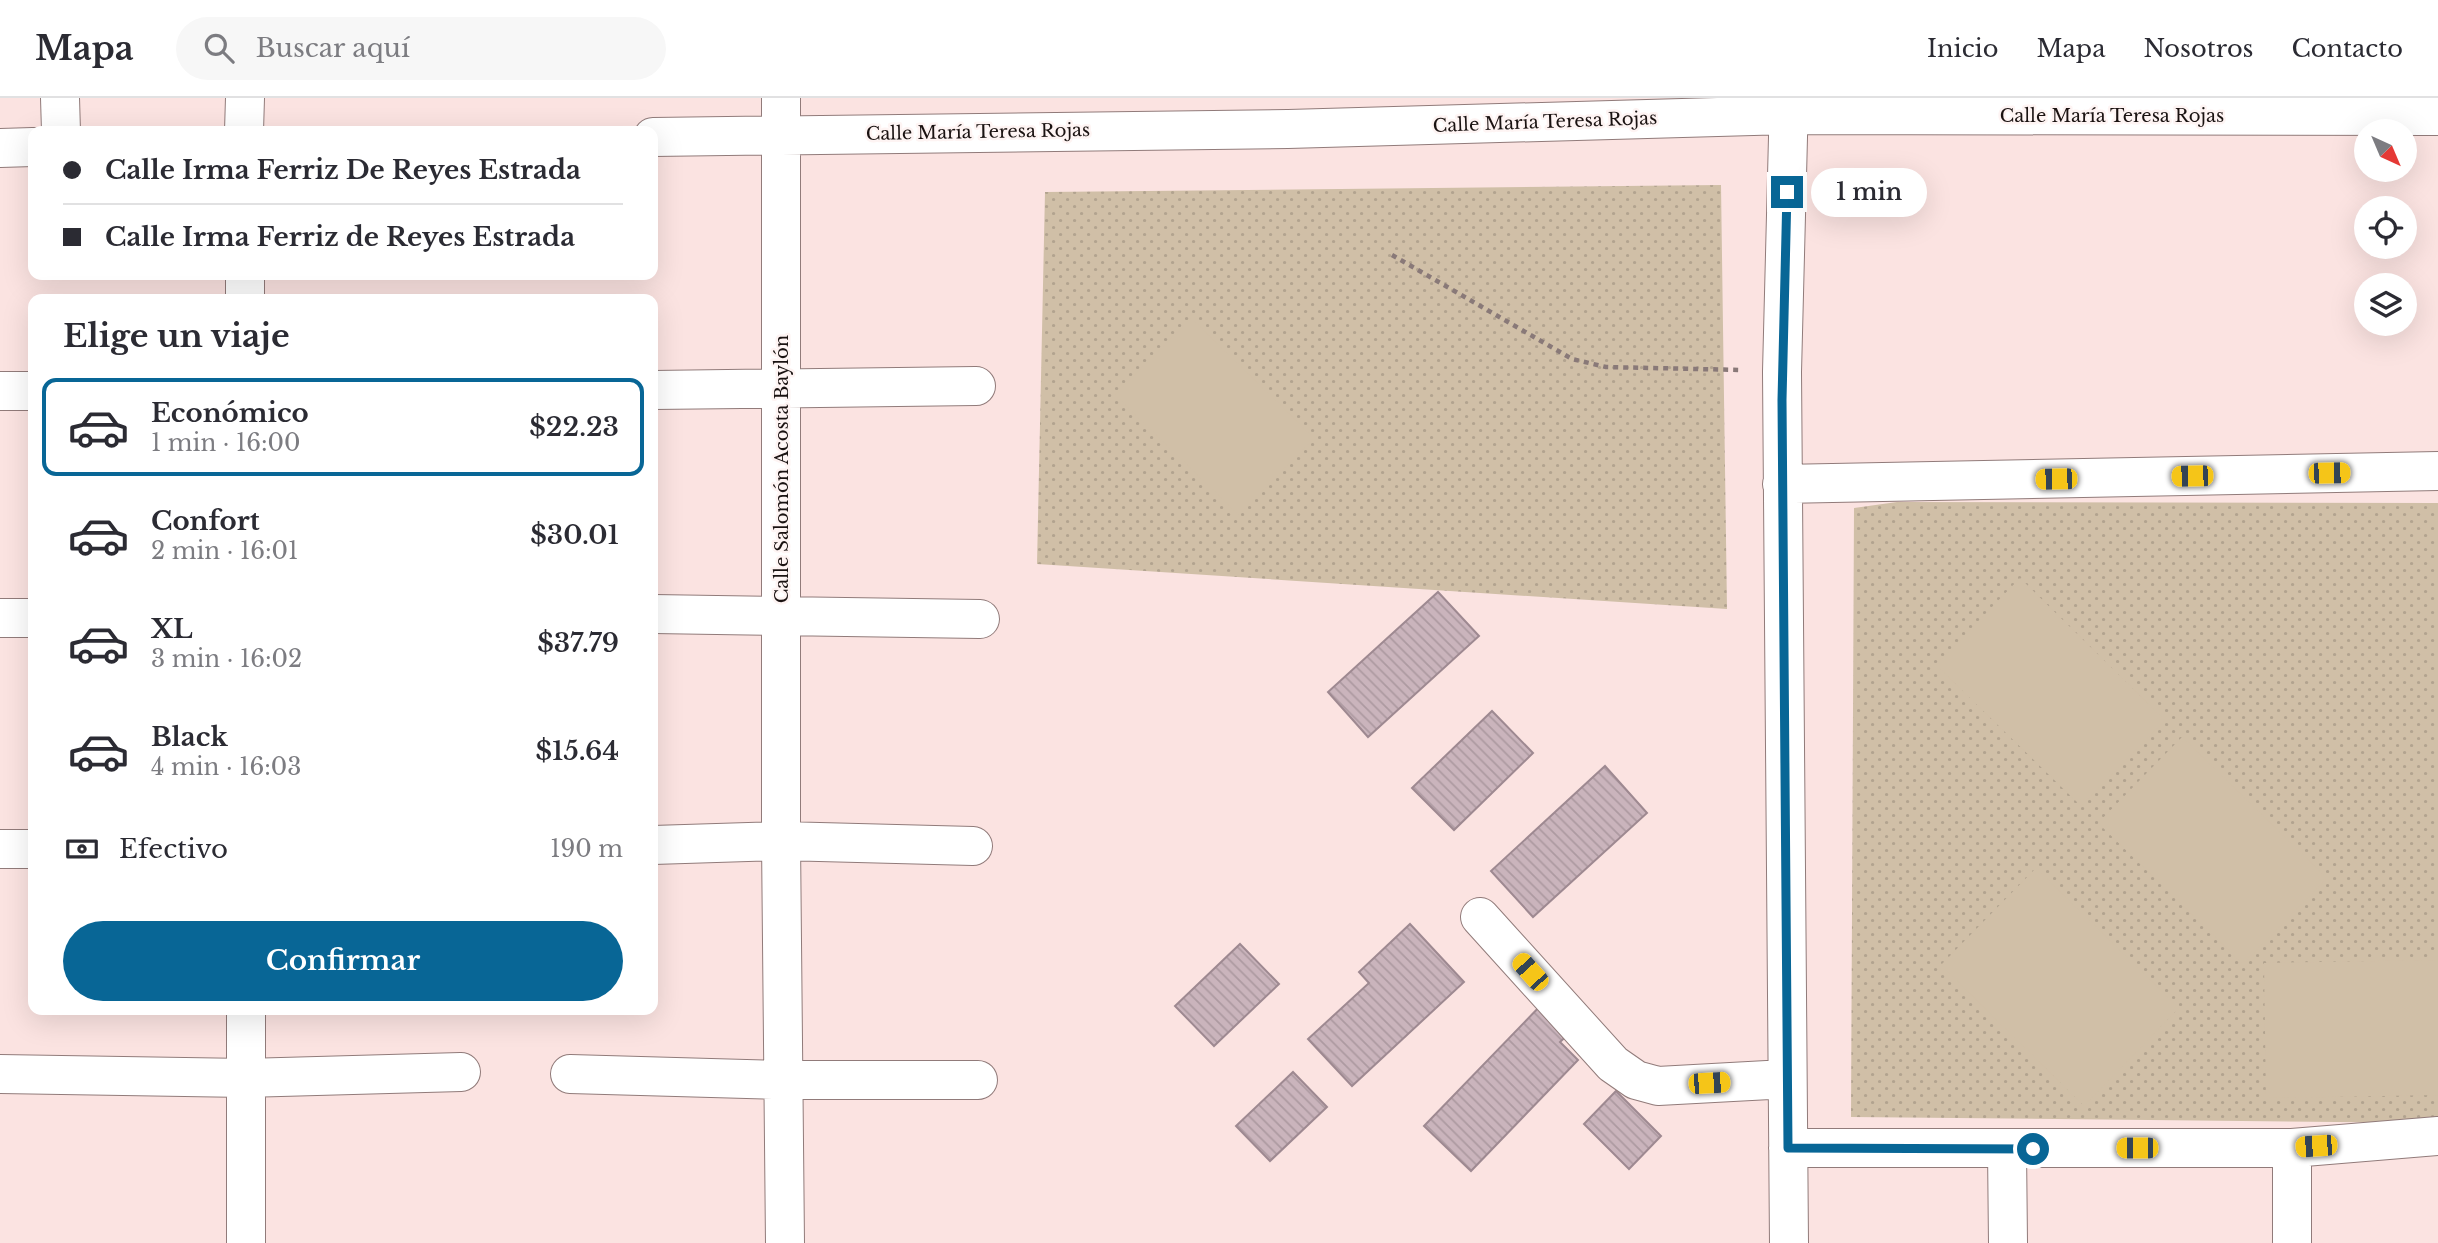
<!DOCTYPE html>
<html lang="es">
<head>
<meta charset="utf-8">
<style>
	:root { --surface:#fff; --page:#f7f7f7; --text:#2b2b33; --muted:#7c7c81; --line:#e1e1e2; --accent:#086696 }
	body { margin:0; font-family:"Libre Baskerville",serif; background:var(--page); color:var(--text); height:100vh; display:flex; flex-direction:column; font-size:26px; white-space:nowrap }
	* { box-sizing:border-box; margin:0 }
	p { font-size:23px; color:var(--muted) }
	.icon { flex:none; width:38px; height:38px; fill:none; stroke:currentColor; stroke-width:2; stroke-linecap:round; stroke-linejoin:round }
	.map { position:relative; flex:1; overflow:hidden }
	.side { position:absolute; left:28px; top:196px; width:630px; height:721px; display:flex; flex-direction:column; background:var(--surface); border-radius:14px; box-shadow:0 7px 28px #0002 }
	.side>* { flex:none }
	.hud { position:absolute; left:28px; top:28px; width:630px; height:154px; border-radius:14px; box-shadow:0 7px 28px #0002; display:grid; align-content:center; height:154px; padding:0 35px; background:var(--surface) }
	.needle { width:46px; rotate:136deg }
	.controls { position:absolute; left:2354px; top:21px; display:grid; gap:14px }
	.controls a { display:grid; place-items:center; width:63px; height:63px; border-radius:50%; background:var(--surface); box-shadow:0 7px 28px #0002; font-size:35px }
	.end { position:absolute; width:32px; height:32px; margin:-16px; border:9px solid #086696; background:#fff; box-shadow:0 0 0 4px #fff }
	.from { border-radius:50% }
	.bubble { position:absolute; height:49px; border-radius:24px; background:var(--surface); box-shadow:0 7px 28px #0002; font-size:23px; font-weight:600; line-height:49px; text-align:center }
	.car { position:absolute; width:21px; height:42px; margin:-21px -10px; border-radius:9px; box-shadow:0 0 5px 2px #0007; background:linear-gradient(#f5c518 24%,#345 0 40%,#f5c518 0 76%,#345 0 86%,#f5c518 0) }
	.hud b { display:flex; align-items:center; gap:24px; height:66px; font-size:26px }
	.hud b+b { border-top:2px solid var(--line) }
	.hud i { width:18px; height:18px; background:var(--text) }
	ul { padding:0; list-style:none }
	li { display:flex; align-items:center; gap:21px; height:98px; margin:0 14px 10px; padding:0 21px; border:4px solid transparent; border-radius:14px }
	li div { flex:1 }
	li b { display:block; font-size:26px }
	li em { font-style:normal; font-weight:600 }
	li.current { border-color:var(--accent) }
	li>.icon { width:63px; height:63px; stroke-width:1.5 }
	h2 { padding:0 35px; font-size:32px; line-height:84px }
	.pay { display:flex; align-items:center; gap:18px; height:77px; padding:0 35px; font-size:26px }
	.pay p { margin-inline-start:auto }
	.cta { display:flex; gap:14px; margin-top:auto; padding:14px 35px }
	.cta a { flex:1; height:80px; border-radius:42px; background:var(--accent); color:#fff; font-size:28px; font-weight:600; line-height:80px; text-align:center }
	header { display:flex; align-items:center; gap:42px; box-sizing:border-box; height:98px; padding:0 35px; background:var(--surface); border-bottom:2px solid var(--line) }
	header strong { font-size:33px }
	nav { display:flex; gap:38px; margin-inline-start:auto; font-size:24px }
	.search { width:490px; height:63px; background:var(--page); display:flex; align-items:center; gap:18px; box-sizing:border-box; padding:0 24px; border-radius:38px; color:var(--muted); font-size:26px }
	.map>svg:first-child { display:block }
	.grass { fill:url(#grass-dots) }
	.pitch { fill:#d0bfa7 }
	.building { fill:url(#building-back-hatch); stroke:#9e8991; stroke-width:2 }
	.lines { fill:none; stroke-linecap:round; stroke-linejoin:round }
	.minor-casing { stroke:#917b7a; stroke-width:40 }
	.path { stroke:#897978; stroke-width:4.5; stroke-dasharray:5 5; stroke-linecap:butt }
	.minor { stroke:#fff; stroke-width:38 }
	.route { stroke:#086696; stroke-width:9 }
	.labels { text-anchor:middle; stroke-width:5; stroke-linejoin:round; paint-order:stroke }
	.street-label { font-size:18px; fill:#1a1211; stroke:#fef4f3 }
</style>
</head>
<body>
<header>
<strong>Mapa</strong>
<div class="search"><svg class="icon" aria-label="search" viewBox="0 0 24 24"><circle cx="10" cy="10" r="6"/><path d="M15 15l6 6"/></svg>Buscar aquí</div>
<nav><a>Inicio</a><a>Mapa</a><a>Nosotros</a><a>Contacto</a></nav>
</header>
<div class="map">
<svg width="2438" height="1145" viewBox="0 0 2438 1145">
	<defs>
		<pattern id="grass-dots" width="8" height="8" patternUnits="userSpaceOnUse" patternTransform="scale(1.75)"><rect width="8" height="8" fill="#d0bfa7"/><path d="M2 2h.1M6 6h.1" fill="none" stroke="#b2a38f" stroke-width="1.8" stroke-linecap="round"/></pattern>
		<pattern id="building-back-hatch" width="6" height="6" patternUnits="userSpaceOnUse" patternTransform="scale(1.75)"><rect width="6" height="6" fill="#cab4bc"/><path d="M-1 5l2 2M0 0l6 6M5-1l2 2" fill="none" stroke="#ad9aa1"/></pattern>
	</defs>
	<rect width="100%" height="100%" fill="#fbe3e1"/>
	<path class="grass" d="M1721,87L1727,511L1037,466L1045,94Z
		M1897,404L2438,405V1025L1851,1019L1854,410Z"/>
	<path class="pitch" d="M1191,220L1314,340L1239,417L1115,297Z
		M2020,480L2165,622L2081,708L1936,567Z
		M2182,639L2327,780L2243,866L2098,725Z
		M2036,770L2179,910L2084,1008L1941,867Z
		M2438,862V997L2266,1000L2264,865Z"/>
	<path class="building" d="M1438,494L1479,538L1368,639L1328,594Z
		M1492,613L1533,655L1454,732L1412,690Z
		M1605,668L1647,715L1533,819L1491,773Z
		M1410,826L1464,884L1352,988L1308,941L1369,885L1359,874Z
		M1240,846L1279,886L1214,948L1175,908Z
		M1545,903L1574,931L1560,944L1578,962L1471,1073L1424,1028Z
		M1293,974L1327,1009L1270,1063L1236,1028Z
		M1616,993L1661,1038L1629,1071L1584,1026Z"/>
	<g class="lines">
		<g class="minor-casing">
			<path id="minor" d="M60,0L61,33
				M781,0V743L785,1145
				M244,33L245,0
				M653,39L1288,31L1789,17L2438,18
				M0,50L33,49
				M245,177V201
				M653,292L976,288
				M0,293H33
				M1782,386L2438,373
				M653,516L980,521
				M0,520H33
				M653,747L781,743L973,748
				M0,751H33
				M1480,819L1613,966L1636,982L1658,988L1787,981
				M0,976L246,980L461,974
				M570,976L784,982H978
				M1788,1050H2292L2438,1038
				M2292,1050V1145
				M2007,1051L2008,1145
				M246,1145V912
				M1789,1145L1782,274L1789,0"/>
		</g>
		<path class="path" d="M1392,157L1572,261L1606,269L1743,272"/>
		<use href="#minor" class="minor"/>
	</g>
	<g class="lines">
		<path class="route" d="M1787,94L1782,302L1788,1050L2033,1051"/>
	</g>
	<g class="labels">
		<g class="street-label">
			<text x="2112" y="24">Calle María Teresa Rojas</text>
			<text transform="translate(1545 24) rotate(-2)" y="6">Calle María Teresa Rojas</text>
			<text transform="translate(978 34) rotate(-1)" y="6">Calle María Teresa Rojas</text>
			<text transform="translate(782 371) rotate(-90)" y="6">Calle Salomón Acosta Baylón</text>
		</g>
	</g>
</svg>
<div class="controls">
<a><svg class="needle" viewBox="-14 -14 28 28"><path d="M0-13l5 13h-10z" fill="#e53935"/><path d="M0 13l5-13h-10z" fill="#7c7c81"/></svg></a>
<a><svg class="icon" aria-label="locate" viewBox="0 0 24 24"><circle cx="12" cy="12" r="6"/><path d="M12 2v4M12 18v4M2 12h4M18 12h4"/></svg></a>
<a><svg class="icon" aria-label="layers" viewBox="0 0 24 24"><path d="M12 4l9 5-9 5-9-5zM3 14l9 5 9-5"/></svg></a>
</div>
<i class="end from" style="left:2033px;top:1051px"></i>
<i class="end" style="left:1787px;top:94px"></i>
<div class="bubble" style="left:1811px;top:70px;width:116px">1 min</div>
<i class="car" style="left:2329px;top:375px;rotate:89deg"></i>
<i class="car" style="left:2192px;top:378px;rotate:269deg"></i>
<i class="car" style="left:2056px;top:381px;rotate:269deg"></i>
<i class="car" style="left:1530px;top:874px;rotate:318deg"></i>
<i class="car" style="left:1709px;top:985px;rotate:87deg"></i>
<i class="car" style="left:2316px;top:1048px;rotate:266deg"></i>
<i class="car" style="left:2137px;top:1050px;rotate:270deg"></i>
<div class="hud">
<b><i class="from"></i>Calle Irma Ferriz De Reyes Estrada</b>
<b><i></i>Calle Irma Ferriz de Reyes Estrada</b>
</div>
<section class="side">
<h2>Elige un viaje</h2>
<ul>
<li class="current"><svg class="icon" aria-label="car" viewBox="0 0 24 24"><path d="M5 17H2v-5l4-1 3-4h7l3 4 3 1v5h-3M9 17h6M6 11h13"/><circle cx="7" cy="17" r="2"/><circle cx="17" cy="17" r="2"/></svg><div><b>Económico</b><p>1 min · 16:00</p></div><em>$22.23</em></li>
<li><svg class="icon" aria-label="car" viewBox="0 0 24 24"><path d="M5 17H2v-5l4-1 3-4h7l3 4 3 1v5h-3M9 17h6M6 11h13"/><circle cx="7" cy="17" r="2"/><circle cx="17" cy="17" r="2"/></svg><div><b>Confort</b><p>2 min · 16:01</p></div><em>$30.01</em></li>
<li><svg class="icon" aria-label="car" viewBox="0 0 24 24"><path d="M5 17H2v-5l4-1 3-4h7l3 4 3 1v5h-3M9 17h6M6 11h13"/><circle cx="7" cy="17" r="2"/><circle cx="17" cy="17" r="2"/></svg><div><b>XL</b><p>3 min · 16:02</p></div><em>$37.79</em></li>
<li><svg class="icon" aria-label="car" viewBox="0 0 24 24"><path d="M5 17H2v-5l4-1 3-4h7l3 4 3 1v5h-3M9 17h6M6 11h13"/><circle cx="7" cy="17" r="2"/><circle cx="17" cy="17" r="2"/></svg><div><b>Black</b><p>4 min · 16:03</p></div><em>$15.64</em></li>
</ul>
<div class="pay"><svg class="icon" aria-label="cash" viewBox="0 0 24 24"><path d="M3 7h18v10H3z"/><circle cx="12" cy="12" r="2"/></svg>Efectivo<p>190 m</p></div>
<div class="cta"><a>Confirmar</a></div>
</section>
</div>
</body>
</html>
